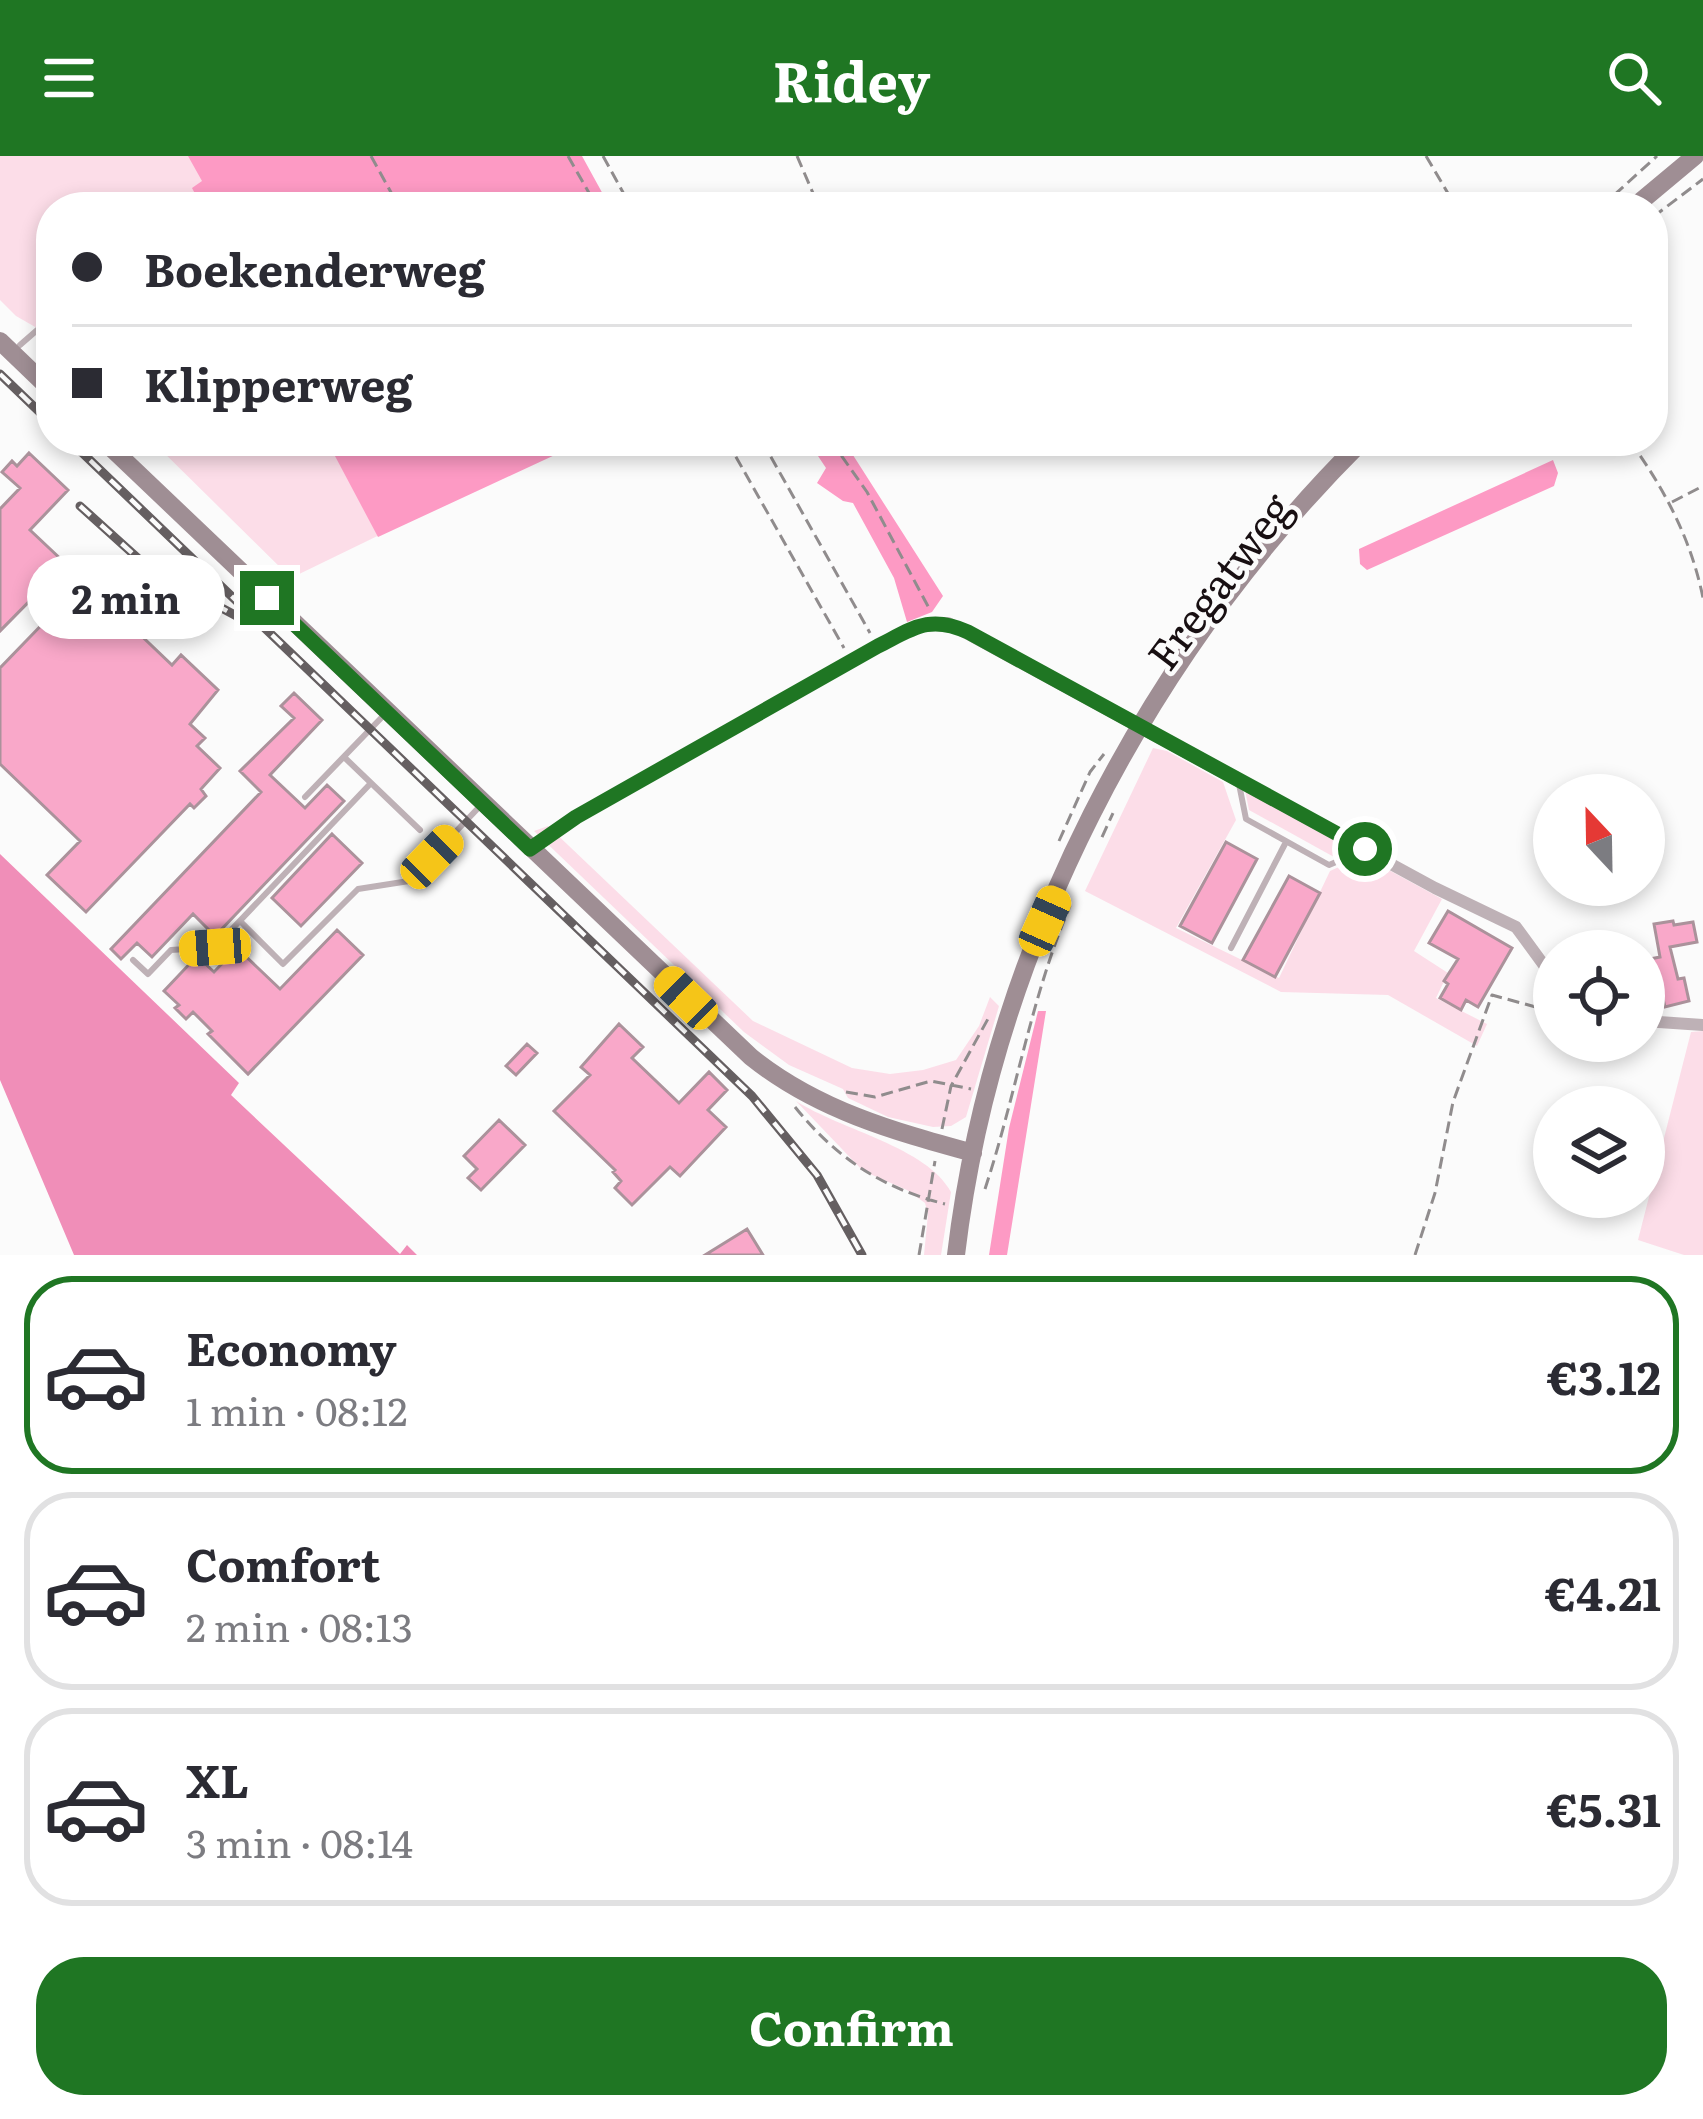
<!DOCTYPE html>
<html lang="en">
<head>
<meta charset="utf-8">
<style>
	:root { --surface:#fff; --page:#f2f2f3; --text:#2b2b33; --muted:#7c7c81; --line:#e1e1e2; --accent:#1f7623 }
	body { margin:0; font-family:Literata,serif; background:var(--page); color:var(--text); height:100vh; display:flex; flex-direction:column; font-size:45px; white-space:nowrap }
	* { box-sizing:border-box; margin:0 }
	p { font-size:39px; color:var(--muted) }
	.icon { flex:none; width:66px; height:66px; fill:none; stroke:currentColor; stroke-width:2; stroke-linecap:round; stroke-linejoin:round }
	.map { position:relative; height:1099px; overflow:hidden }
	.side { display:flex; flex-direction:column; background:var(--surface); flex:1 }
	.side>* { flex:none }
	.guide { position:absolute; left:36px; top:36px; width:1632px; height:264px; border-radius:48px; box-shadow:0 6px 18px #0003; display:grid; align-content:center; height:264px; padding:0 36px; background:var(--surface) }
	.needle { width:78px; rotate:338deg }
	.tools { position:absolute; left:1533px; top:618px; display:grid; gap:24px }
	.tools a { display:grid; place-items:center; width:132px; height:132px; border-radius:50%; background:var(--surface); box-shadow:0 6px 18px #0003; font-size:60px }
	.end { position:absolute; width:54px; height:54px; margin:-27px; border:15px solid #1f7623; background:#fff; box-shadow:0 0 0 6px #fff }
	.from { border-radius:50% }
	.bubble { position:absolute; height:84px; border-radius:42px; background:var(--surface); box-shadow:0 6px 18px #0003; font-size:39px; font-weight:700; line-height:84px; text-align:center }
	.car { position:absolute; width:36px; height:72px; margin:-36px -18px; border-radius:15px; box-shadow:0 0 9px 3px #0007; background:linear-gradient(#f5c518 24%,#345 0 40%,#f5c518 0 76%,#345 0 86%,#f5c518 0) }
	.guide b { display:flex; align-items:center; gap:42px; height:114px; font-size:45px }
	.guide b+b { border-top:3px solid var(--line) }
	.guide i { width:30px; height:30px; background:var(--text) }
	ul { padding:21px 0 0; list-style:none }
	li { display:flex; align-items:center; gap:36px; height:198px; margin:0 24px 18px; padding:0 12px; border:6px solid var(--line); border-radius:48px }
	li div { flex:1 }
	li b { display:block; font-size:45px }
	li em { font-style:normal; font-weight:700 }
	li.active { border-color:var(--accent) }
	li>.icon { width:108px; height:108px; stroke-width:1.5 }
	.button { display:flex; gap:24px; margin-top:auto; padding:24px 36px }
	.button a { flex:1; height:138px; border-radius:48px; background:var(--accent); color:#fff; font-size:48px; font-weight:700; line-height:138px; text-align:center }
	header { display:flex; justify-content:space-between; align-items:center; height:156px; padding:0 36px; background:var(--accent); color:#fff; font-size:54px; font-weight:700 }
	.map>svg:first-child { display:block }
	.green { fill:#fcdde8 }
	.forest { fill:#fd9ac4 }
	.water { fill:#f08eb8 }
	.building { fill:#f9a8c9; stroke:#ab929b; stroke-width:3 }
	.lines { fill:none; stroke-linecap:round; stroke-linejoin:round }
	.path { stroke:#908c8d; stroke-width:3; stroke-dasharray:12 6; stroke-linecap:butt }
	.lane { stroke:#beb1b6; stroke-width:6 }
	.street { stroke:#beb1b6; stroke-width:12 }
	.secondary { stroke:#9f8e94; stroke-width:18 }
	.rail-casing { stroke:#655f61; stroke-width:9 }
	.rail { stroke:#fbfbfb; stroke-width:4.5; stroke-dasharray:14; stroke-linecap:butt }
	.route { stroke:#1f7623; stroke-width:15 }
	.labels { text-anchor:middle; stroke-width:9; stroke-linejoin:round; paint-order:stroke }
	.street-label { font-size:42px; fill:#180f12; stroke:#fbfbfb }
</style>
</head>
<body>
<header><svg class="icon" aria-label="menu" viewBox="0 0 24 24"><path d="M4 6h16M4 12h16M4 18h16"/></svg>Ridey<svg class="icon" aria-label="search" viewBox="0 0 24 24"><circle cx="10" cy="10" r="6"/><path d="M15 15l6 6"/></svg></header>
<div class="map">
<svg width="1703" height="1099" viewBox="0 0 1703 1099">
	<rect width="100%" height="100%" fill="#fbfbfb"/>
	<path class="green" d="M0,0H562L591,51H51V180L16,160L0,144Z
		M152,285H573L291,422Z
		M1153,592L1167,595L1223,626L1236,664L1176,772L1279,822L1330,715L1363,700L1442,743L1414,795L1448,817L1436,842L1487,868L1477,890L1388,839L1281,836L1085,735Z
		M1245,634L1351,693L1334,701L1249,654Z
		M548,670L753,865L852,912L890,918L923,914L956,904L979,870L990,841L999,850L966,961L951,970L933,971L888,961L848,942L843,933L789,909L744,876L534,675Z
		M1703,875V1099H1684L1638,1084L1691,876Z
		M796,945C841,974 927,991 951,1036L941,1099H924L928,1058L925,1047L907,1034L863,1015Z"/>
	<path class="forest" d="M188,0H582L610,51H202L192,32L202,25Z
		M327,285H585L378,381Z
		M808,285H844L943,440L932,456L907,466L894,422L853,347L843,345L817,327L826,312Z
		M1553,304L1558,317L1554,330L1367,414L1360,408L1359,393Z
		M1038,855H1046L1007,1099H989L1009,972Z"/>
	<path class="water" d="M0,698L239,927L231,939L400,1098L407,1089L417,1099H74L0,924Z"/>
	<path class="building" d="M29,297L68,334L30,374L66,408L0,475V353L20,332L2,316L12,305L17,310Z
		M84,425L172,509L181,499L218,534L190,568L205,582L197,590L220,612L201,633L206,640L194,652L190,648L86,756L47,719L80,685L0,608V512Z
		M294,537L322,564L270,619L305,652L327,629L344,645L215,780L193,758L152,801L137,787L121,803L111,793L261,636L240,615L294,562L281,550Z
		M332,678L362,707L301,770L272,742Z
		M1226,686L1257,703L1212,787L1180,770Z
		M1289,720L1320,737L1275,821L1243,804Z
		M1448,755L1512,792L1478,851L1466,844L1461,854L1440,842L1448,828L1444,825L1458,803L1429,787Z
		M1673,765L1674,769L1693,766L1697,786L1670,791L1678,823L1684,822L1689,845L1665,851L1661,834L1657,835L1650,803L1660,801L1654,768Z
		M337,774L363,799L248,918L208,878L212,875L193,856L186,863L175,852L179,849L164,835L197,800L214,816L237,792L280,833Z
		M619,868L643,891L632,902L679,947L709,916L727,934L708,954L726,971L680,1020L670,1011L632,1049L615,1032L621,1025L613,1016L615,1014L554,955L590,919L581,911Z
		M527,888L537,897L516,919L506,910Z
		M499,964L525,989L481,1034L468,1022L477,1013L464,1000Z
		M747,1073L763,1099H705Z"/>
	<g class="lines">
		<path class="path" d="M371,0L399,51
			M568,0L597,51
			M603,0L631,51
			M797,0L819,51
			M1426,0L1456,51
			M1601,51L1657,0
			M1653,61L1703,23
			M727,285L844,492
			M762,285L870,477
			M831,285L867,336L930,454
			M1630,285C1665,334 1691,383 1703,442
			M1672,346L1703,330
			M1102,681L1113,657
			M1059,685L1090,616L1104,598
			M846,936L875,941L931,925L971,933
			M795,951C836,1002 882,1032 945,1048
			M942,973L951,930L989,861
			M985,1033C1016,939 1031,841 1070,750
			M919,1099L935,1005
			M1415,1099L1435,1037L1453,946L1492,839L1554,856"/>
		<path class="lane" d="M20,189L51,162
			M344,601L420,674
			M1239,628L1246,663L1329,709L1362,695
			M305,641L384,559
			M240,765L283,808L358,733L409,725L482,648
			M1231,792L1286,686
			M133,804L148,818L171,794L215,791L371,627"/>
		<path class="street" d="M530,693L576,661L877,490L921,469L948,467L1435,732L1516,771L1554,823
			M1644,865L1703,869"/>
		<path class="secondary" d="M1634,51L1695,0
			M0,185L51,234
			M104,285L751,901C817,954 893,975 973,997
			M956,1099C992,795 1146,500 1362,285"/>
		<g class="rail-casing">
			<path id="rail" d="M0,218L51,267
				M70,285L752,940L817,1019L862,1099
				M80,350L151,414L244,464"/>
		</g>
		<use href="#rail" class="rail"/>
	</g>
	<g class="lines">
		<path class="route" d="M267,442L530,693L576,661L878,490C912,473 929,458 968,476L1365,693"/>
	</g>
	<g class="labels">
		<g class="street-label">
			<text transform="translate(1220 426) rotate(-53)" y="15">Fregatweg</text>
		</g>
	</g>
</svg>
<div class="tools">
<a><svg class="needle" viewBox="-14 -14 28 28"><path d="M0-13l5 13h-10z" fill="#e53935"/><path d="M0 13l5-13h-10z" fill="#7c7c81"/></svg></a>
<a><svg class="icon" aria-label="locate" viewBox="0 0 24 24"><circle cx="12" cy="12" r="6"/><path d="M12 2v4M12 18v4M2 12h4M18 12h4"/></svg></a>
<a><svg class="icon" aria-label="layers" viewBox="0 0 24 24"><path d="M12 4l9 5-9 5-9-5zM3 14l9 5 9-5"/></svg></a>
</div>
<i class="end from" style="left:1365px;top:693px"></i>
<i class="end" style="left:267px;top:442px"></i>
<div class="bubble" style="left:27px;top:399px;width:198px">2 min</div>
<i class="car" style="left:432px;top:701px;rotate:44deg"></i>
<i class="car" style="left:1045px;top:765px;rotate:24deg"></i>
<i class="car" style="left:215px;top:791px;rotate:266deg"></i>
<i class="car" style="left:686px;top:842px;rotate:314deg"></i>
<div class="guide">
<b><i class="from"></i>Boekenderweg</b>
<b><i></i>Klipperweg</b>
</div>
</div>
<section class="side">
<ul>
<li class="active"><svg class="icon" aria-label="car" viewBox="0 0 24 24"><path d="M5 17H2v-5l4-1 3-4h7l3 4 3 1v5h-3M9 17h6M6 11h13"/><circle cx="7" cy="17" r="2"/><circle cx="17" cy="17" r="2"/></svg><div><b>Economy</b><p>1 min · 08:12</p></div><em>€3.12</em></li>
<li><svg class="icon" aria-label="car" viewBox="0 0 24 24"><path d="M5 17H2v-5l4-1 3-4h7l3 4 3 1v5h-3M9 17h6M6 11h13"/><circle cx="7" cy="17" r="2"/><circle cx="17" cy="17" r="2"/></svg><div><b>Comfort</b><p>2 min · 08:13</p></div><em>€4.21</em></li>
<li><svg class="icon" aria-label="car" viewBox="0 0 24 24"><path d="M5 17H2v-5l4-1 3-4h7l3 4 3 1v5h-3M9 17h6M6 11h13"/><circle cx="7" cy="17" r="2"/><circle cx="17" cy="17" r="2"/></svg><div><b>XL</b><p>3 min · 08:14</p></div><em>€5.31</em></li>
</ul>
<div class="button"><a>Confirm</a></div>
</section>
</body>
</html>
